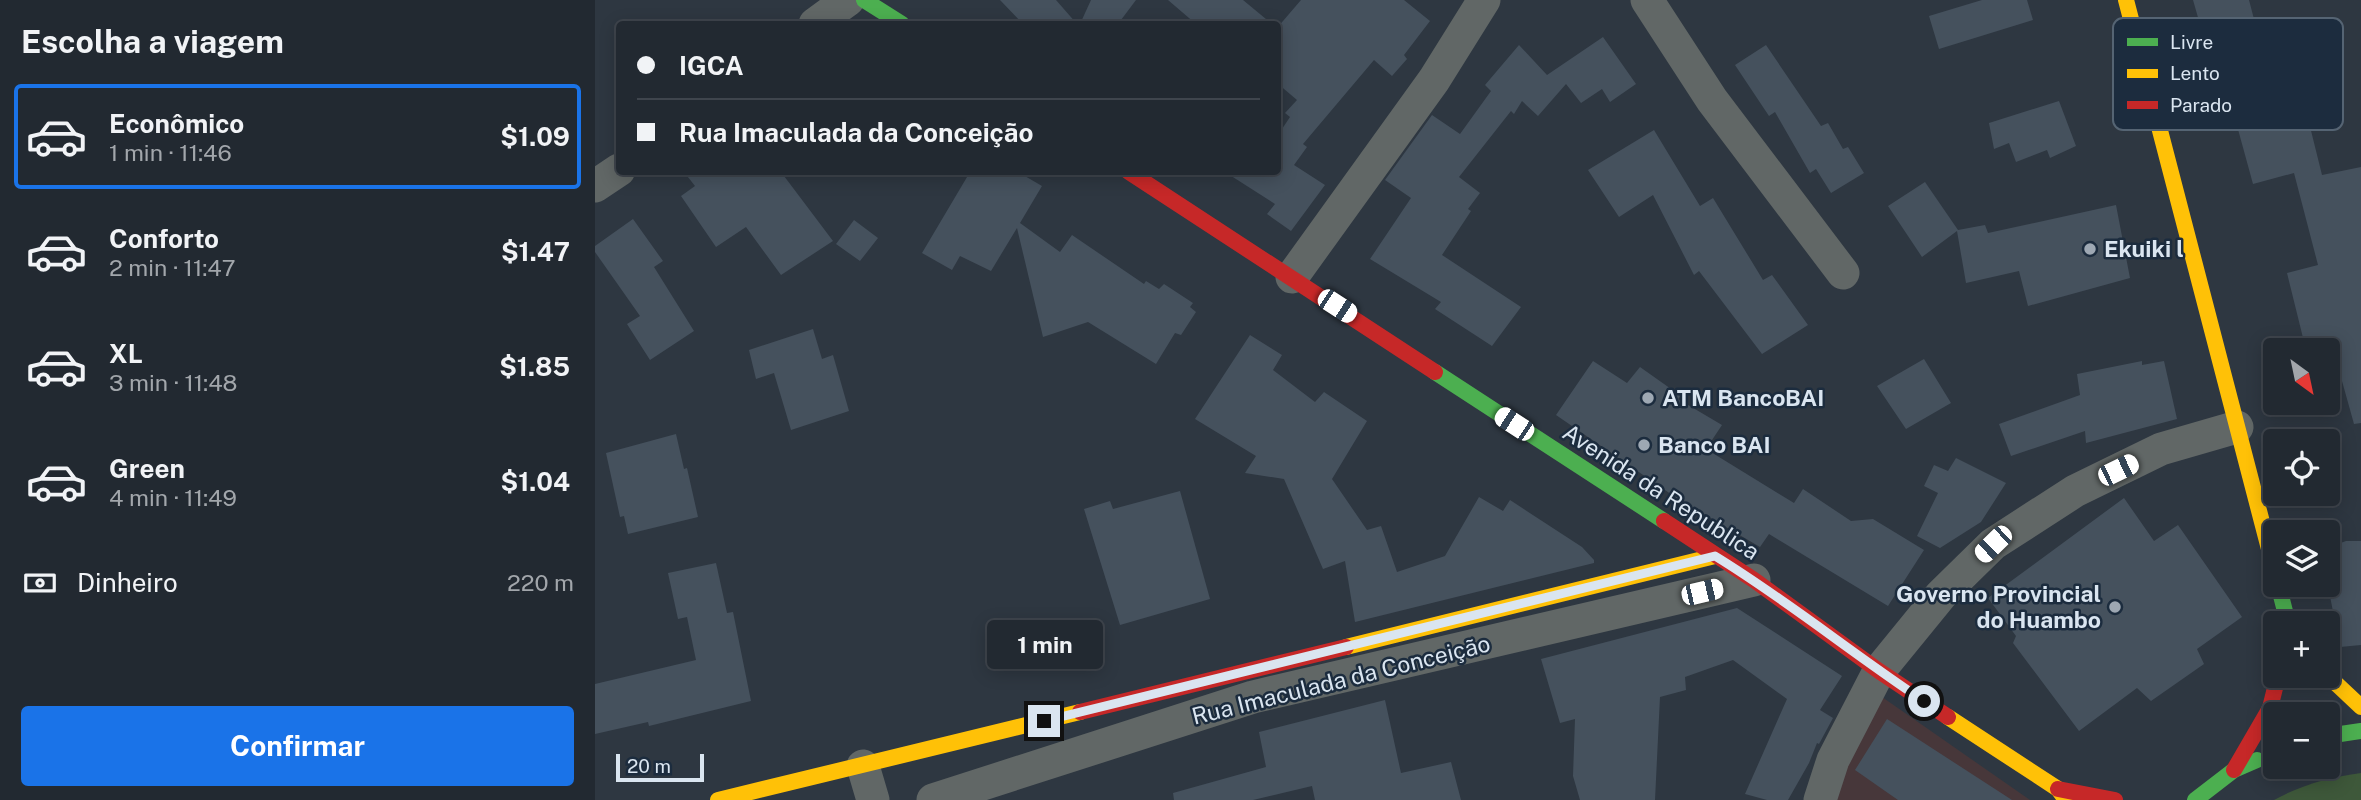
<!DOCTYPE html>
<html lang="pt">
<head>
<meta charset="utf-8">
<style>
	:root { --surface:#222931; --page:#2a3139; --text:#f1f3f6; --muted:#a2a6ab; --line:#3f454d; --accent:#1a73e8 }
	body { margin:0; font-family:"Public Sans",sans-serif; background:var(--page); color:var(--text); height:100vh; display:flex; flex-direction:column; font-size:26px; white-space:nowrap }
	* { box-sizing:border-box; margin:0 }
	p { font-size:23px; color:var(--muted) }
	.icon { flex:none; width:38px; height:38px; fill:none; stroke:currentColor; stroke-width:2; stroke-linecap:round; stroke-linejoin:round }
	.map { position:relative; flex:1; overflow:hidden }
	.side { display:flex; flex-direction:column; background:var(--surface); width:595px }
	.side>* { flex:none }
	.guide { position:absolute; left:21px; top:21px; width:665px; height:154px; border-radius:7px; box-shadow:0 4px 18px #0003,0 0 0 2px var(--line); display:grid; align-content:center; height:154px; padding:0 21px; background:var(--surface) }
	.needle { width:46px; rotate:147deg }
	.buttons { position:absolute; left:1668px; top:338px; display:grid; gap:14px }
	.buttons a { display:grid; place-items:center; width:77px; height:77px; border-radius:7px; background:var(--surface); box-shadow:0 4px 18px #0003,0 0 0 2px var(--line); font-size:35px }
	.scale { position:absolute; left:21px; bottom:18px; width:88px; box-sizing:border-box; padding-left:7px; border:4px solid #dae5f0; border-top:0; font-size:19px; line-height:24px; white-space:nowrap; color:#dae5f0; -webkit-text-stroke:5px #1c2c3e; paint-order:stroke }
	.end { position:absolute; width:32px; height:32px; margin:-16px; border:9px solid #dae5f0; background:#111; box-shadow:0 0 0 4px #111 }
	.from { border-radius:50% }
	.bubble { position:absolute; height:49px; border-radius:7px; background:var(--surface); box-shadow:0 4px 18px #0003,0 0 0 2px var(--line); font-size:23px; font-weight:700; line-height:49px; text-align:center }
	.car { position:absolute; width:21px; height:42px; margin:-21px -10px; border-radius:9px; box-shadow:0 0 5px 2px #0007; background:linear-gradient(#fff 24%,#345 0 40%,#fff 0 76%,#345 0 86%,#fff 0) }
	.guide b { display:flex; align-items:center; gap:24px; height:66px; font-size:26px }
	.guide b+b { border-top:2px solid var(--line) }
	.guide i { width:18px; height:18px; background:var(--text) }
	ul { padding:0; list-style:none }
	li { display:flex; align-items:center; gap:21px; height:105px; margin:0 14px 10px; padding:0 7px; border:4px solid transparent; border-radius:7px }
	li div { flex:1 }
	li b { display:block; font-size:26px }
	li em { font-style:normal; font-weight:700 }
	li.current { border-color:var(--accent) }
	li>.icon { width:63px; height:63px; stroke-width:1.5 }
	h2 { padding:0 21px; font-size:32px; line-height:84px }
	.pay { display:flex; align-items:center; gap:18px; height:77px; padding:0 21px; font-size:26px }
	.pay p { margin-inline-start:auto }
	.primary-button { display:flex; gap:14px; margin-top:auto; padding:14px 21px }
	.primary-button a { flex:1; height:80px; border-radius:7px; background:var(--accent); color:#fff; font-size:28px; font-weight:700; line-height:80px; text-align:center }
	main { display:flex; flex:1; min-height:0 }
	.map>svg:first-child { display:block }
	.education { fill:#47373a }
	.green { fill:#3e583a }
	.building { fill:#45515d }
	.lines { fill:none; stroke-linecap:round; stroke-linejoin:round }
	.street { stroke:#616766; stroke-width:33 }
	.fast { stroke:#4caf50; stroke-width:16 }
	.slow { stroke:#ffc107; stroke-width:16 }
	.jam { stroke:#c62828; stroke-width:16 }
	.route { stroke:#dae5f0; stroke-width:9 }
	.poi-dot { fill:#9ea8b3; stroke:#1c2c3e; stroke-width:2.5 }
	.labels { text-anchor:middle; stroke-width:5; stroke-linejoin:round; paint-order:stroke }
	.poi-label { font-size:23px; font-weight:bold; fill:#dae5f0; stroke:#1c2c3e; text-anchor:start }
	.street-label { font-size:23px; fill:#dae5f0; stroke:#1c2c3e }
	.key { fill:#1c2c3e; stroke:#556473; stroke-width:2 }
	.key-label { font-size:19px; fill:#dae5f0 }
</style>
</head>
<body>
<main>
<section class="side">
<h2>Escolha a viagem</h2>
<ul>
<li class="current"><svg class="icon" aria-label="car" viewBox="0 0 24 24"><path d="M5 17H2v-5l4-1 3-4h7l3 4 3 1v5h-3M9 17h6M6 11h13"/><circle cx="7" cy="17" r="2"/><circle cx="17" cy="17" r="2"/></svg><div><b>Econômico</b><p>1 min · 11:46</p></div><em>$1.09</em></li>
<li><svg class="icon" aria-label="car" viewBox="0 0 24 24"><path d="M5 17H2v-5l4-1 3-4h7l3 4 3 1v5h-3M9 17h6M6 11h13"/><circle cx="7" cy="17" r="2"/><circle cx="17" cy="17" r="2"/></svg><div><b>Conforto</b><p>2 min · 11:47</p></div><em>$1.47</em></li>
<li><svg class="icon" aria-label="car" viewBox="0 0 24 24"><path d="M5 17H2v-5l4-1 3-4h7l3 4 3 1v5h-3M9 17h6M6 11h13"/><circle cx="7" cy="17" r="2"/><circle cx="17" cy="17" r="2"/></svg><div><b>XL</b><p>3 min · 11:48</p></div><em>$1.85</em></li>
<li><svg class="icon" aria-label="car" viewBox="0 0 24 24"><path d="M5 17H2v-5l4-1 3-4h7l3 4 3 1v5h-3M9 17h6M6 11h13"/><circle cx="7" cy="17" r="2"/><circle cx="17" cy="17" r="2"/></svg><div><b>Green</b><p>4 min · 11:49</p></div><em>$1.04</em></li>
</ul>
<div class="pay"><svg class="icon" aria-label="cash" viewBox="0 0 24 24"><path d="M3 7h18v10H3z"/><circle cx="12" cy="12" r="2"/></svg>Dinheiro<p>220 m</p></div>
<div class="primary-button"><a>Confirmar</a></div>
</section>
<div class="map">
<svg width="1766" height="800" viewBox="0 0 1766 800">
	<rect width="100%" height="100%" fill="#2e3741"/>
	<path class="education" d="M1287,697L1435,800H1239L1247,774Z"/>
	<path class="green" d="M1766,773V800H1679C1706,785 1735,777 1766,773Z"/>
	<path class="building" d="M405,0H461L482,24H428Z
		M496,0H541L523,24H485Z
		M573,0H648L677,24H601Z
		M706,0H809L835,21L809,55L812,59L797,76L779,60L708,144L712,147L699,165L730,185L696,231L672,214L680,204L630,172H682V126L687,129L695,117L690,113L702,100L682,83V28Z
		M1387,0H1432L1438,20L1344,49L1334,16Z
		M1598,0H1654L1670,61L1697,54L1727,175L1766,167V423L1759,424L1740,356L1732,358V350H1711L1692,273L1723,265L1699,173L1658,184L1624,60L1616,63Z
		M1008,37L1041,84L1015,102L1007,89L986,103L971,84L943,116L927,101L919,114L916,111L864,177L885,193L873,209L876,211L847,255L926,307L897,346L840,309L846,302L775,259L816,198L790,180L837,115L865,134L896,91L890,85L924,45L952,75Z
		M1171,45L1226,126L1233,123L1248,149L1253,147L1269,173L1236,193L1221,169L1215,173L1180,112L1174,116L1140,65Z
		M1464,101L1481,146L1455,158L1452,150L1421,162L1414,143L1399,149L1394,123Z
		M1059,130L1105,206L1118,198L1168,280L1177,275L1213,325L1167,354L1104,271L1099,275L1058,195L1024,217L993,170Z
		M89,172H186L238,241L186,275L151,227L121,247L86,196L100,186Z
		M375,172H423L447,186L425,223L465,252L477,235L549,284L551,281L564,289L569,284L598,303L595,307L601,312L586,335L580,333L561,364L493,322L448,337L422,228L396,271L365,256L357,270L327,253Z
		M1330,182L1363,230L1390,225L1393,233L1521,205L1535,278L1433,306L1424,271L1371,283L1362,231L1327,257L1293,206Z
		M38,219L68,261L59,267L99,331L55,360L32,324L45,316L0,252V246Z
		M259,220L283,238L265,261L241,244Z
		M218,329L227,359L238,355L254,411L196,430L179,373L161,379L154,350Z
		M655,335L687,355L678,370L720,402L729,392L772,421L737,479L772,530L786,526L802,572L850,556L884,497L908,511L915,500L987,547L999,560V563L760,622L750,561L728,569L689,479L650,473L661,456L600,419Z
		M1329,359L1356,403L1311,429L1282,386Z
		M998,361L1032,383L1045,367L1086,396L1083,399L1127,425L1111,449L1199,503L1208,489L1256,521L1278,519L1329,550L1293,606L1174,534L1165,547L1083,499L961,415Z
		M1547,361V365L1569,361L1582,419L1491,443L1490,431L1416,456L1404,424L1485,395L1482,374Z
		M81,434L89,469L92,468L103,517L33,534L29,516L25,517L11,453Z
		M1361,458L1411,483L1386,522L1345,548L1322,536L1343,493L1329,486L1339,465L1353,471Z
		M585,491L615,599L525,625L489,509L515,501L518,509Z
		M1529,498L1559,541L1583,525L1647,617L1602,649L1609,664L1556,701L1542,688L1484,731L1418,643L1421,636L1393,598Z
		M1751,541H1766V645L1745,647L1732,581V548Z
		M121,563L132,613L138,612L156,701L54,726L53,722L0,734V684L101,660L92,617L83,619L73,573Z
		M1142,608L1247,676L1225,710L1238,718L1224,744L1222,743L1214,763L1193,800H1172L1150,794L1192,699L1138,660L1090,677L1091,690L1065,697L1060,800H985L978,776L980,719L965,723L946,659Z
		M790,700L806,773L856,762L866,800H720L717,786L658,800H579L578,793L671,767L664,732Z
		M1292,719L1417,800H1303L1260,770Z"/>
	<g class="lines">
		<path class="street" d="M1052,0L1117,100L1248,273
			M220,24L253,0
			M0,186L24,170
			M697,277L839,80L889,0
			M268,766L278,800
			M338,800L658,697L1159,580
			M1225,800L1238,760L1284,671L1346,595L1398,544L1480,491L1566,449L1642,427"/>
		<path class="fast" d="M269,0L307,24
			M840,372L1069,521
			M1683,584L1693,623
			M1732,736L1766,731
			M1600,800L1639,770L1662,760"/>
		<path class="slow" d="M1531,0L1680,572
			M751,647L1120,556
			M1732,675L1766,707
			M1353,717L1463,789L1471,800
			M123,800L485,712"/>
		<path class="jam" d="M534,172L840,372
			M1069,521L1159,580L1284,671L1353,717
			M485,712L751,647
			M1639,770L1675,708L1683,676
			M1463,789L1520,800"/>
	</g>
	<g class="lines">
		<path class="route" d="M449,721L1120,556C1192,600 1258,654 1329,701"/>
	</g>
	<g class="poi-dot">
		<circle cx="1495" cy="249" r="7"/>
		<circle cx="1053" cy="398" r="7"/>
		<circle cx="1049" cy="445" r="7"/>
		<circle cx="1520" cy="607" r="7"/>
	</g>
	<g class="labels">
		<g class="poi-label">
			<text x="1509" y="257">Ekuiki l</text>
			<text x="1067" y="406">ATM BancoBAI</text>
			<text x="1063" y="453">Banco BAI</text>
			<text x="1506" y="602" text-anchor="end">Governo Provincial<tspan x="1506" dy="26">do Huambo</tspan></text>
		</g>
		<g class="street-label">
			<text transform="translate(1066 492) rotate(33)" y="8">Avenida da Republica</text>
			<text transform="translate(746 680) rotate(-14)" y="8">Rua Imaculada da Conceição</text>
		</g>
	</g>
	<rect x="1518" y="18" width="230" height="112" rx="10" class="key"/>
	<rect x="1532" y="38" width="31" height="8" fill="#4caf50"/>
	<rect x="1532" y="69" width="31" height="9" fill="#ffc107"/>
	<rect x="1532" y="101" width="31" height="8" fill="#c62828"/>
	<g class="key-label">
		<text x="1575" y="49">Livre</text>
		<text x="1575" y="80">Lento</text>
		<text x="1575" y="112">Parado</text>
	</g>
</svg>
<div class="buttons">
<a><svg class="needle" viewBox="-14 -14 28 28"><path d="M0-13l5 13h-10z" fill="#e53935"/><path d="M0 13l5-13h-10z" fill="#a2a6ab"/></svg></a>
<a><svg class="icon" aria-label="locate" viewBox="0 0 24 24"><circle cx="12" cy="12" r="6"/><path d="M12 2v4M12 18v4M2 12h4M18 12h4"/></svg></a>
<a><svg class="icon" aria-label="layers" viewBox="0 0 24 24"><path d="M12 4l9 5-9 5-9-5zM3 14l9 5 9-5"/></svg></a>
<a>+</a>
<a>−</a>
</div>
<div class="scale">20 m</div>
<i class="end from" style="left:1329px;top:701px"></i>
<i class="end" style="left:449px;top:721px"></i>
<div class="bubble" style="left:392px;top:620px;width:116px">1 min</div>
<i class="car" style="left:742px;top:306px;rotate:123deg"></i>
<i class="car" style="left:919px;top:424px;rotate:303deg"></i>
<i class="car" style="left:1523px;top:470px;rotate:64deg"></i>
<i class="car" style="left:1398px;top:544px;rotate:226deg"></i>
<i class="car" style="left:1107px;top:592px;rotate:77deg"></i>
<div class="guide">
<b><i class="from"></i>IGCA</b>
<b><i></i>Rua Imaculada da Conceição</b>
</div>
</div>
</main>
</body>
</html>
